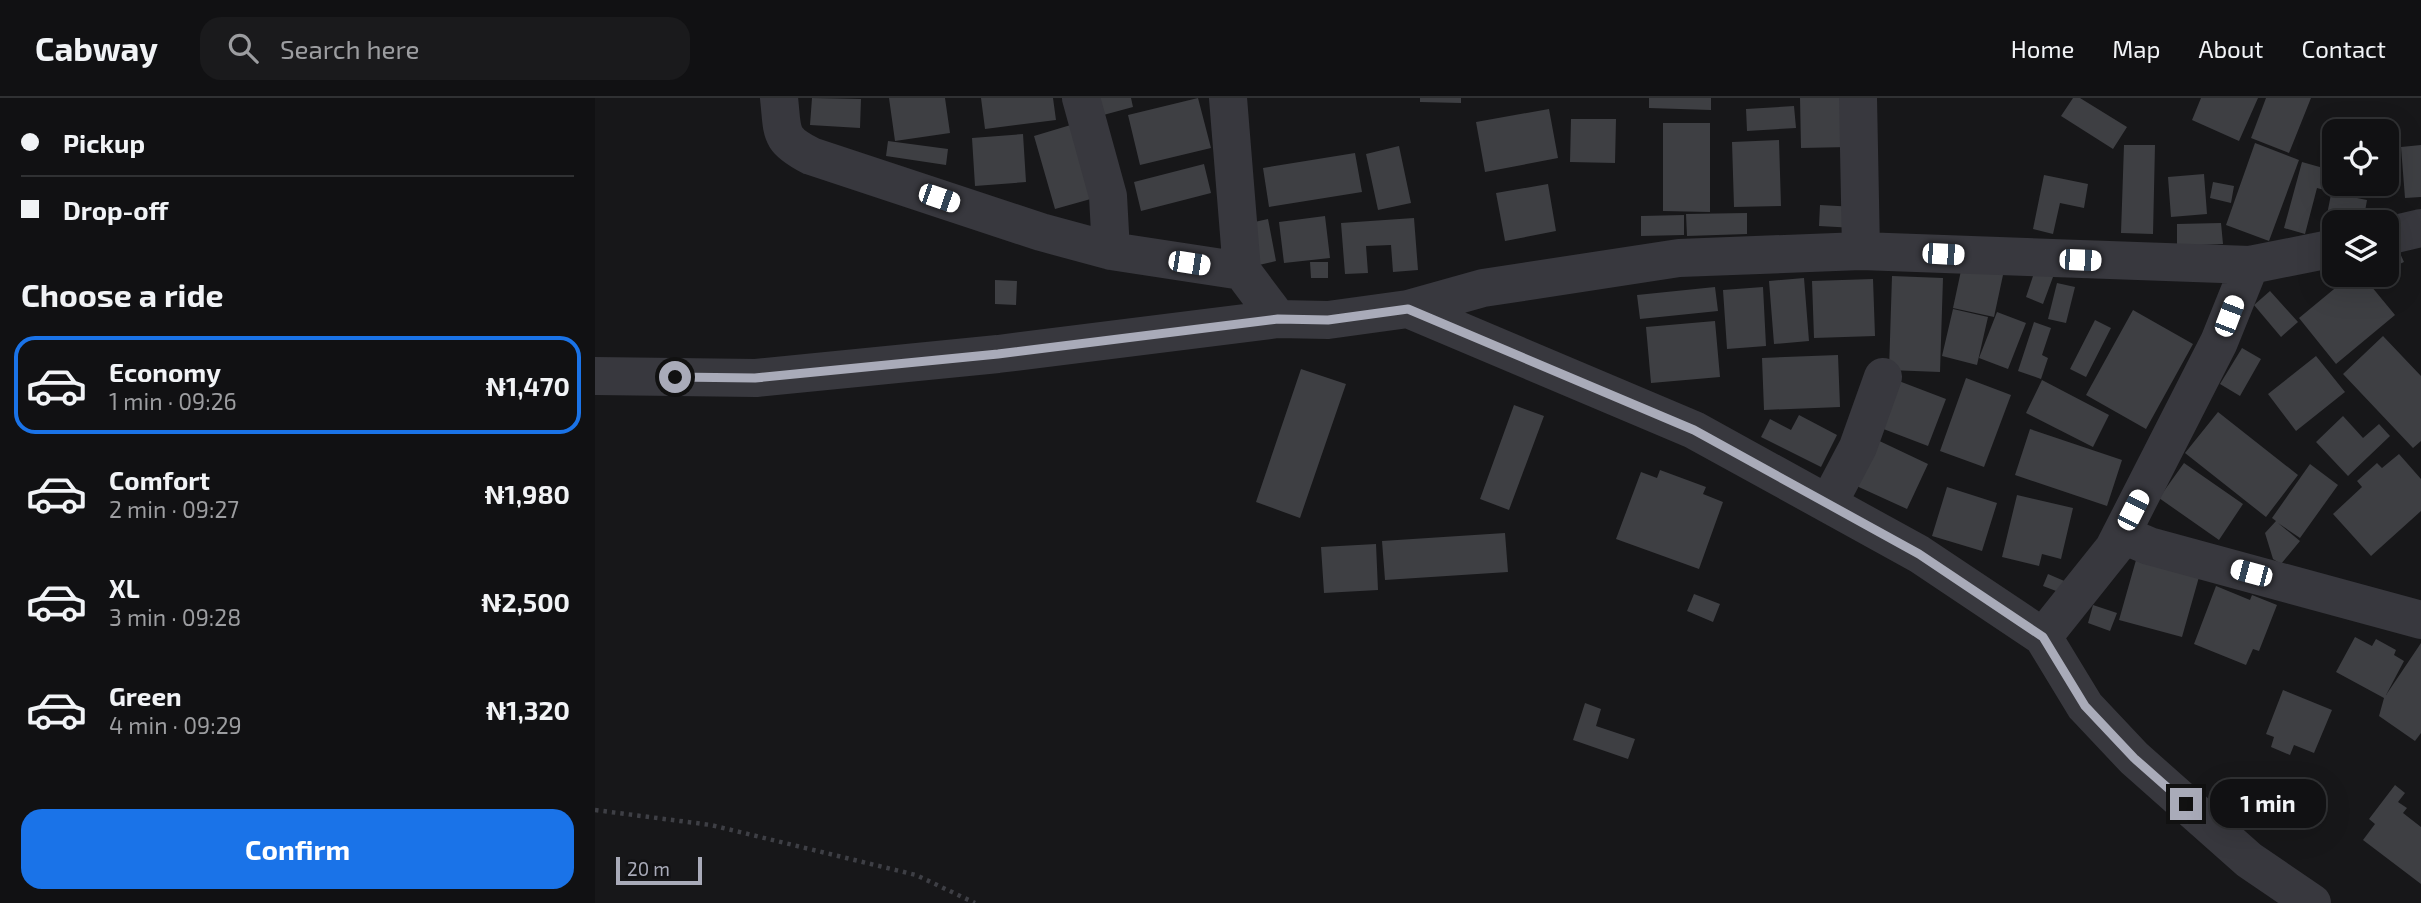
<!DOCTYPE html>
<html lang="en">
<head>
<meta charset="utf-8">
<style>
	:root { --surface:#111113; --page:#1a1a1c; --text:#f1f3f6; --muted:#9c9da0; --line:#303133; --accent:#1a73e8 }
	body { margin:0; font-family:"Exo 2",sans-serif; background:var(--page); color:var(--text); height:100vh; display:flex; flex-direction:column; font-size:26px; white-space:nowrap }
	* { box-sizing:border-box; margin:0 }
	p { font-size:23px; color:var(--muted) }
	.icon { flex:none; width:38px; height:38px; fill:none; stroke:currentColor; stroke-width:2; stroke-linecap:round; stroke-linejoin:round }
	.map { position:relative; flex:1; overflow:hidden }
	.sheet { display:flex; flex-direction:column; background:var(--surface); width:595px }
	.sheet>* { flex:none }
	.banner { display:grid; align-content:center; height:154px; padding:0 21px; background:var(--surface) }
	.fabs { position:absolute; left:1727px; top:21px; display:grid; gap:14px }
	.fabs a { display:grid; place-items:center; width:77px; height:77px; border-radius:14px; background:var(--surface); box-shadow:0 7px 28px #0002,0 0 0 2px var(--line); font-size:35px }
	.scale { position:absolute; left:21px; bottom:18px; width:86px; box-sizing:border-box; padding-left:7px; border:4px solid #a9abb9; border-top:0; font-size:19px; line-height:24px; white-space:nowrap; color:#a9abb9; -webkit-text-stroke:5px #121214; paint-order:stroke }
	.end { position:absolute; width:32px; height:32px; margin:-16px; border:9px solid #a9abb9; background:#111; box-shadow:0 0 0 4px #111 }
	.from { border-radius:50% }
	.bubble { position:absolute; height:49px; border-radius:21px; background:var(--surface); box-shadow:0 7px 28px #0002,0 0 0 2px var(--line); font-size:23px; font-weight:700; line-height:49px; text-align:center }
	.car { position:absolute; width:21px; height:42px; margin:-21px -10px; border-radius:9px; box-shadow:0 0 5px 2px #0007; background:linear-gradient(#fff 24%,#345 0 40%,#fff 0 76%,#345 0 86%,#fff 0) }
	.banner b { display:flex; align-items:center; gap:24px; height:66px; font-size:26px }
	.banner b+b { border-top:2px solid var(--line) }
	.banner i { width:18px; height:18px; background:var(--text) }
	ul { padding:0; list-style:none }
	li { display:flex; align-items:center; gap:21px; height:98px; margin:0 14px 10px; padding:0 7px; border:4px solid transparent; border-radius:21px }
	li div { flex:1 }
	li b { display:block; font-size:26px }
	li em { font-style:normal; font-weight:700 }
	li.active { border-color:var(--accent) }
	li>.icon { width:63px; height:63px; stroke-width:1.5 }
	h2 { padding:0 21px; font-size:32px; line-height:84px }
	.primary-button { display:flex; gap:14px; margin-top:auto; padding:14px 21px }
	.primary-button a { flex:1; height:80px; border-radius:21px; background:var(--accent); color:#fff; font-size:28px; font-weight:700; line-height:80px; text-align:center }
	header { display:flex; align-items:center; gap:42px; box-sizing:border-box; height:98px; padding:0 35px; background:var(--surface); border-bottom:2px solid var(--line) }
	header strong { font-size:33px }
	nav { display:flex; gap:38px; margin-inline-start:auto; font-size:24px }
	.search { width:490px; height:63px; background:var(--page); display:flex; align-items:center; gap:18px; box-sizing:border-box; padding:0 24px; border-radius:21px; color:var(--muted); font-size:26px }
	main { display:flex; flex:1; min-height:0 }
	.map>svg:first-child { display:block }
	.building { fill:#3e3f43 }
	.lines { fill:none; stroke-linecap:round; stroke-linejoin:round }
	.path { stroke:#3e3f45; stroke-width:4.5; stroke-dasharray:3.5 5; stroke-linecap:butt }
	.minor { stroke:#38383e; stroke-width:38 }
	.route { stroke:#a9abb9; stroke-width:9 }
</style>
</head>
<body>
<header>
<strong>Cabway</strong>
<div class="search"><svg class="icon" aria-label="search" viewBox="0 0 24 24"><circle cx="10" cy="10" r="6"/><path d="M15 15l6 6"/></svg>Search here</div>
<nav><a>Home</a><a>Map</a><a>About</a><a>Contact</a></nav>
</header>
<main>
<section class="sheet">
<div class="banner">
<b><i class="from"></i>Pickup</b>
<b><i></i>Drop-off</b>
</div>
<h2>Choose a ride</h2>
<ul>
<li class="active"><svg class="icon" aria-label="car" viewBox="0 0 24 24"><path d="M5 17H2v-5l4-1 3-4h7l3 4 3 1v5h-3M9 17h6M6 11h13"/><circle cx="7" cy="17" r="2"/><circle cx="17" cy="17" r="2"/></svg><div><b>Economy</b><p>1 min · 09:26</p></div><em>₦1,470</em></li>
<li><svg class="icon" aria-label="car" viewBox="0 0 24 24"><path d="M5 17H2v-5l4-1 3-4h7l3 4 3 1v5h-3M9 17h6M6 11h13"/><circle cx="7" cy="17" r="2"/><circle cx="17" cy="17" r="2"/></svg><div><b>Comfort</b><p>2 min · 09:27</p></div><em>₦1,980</em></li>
<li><svg class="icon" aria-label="car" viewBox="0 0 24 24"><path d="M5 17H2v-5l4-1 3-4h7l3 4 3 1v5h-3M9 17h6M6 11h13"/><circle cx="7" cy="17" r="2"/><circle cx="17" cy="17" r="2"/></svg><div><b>XL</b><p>3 min · 09:28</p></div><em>₦2,500</em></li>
<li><svg class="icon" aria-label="car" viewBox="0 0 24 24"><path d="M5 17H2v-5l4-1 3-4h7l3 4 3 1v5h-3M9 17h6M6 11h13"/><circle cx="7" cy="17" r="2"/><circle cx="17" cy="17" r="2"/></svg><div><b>Green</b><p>4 min · 09:29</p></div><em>₦1,320</em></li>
</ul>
<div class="primary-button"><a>Confirm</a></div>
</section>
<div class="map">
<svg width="1826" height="805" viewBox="0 0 1826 805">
	<rect width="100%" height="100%" fill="#171719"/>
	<path class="building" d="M217,0L266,1L265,30L215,27Z
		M294,0H350L355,35L300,43Z
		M386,0H458L461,22L390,31Z
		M496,0H536L538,9L501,19Z
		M603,0L616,50L545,67L533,17Z
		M825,0H866V5L825,4Z
		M1054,0H1116V12L1054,10Z
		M1205,0H1252L1254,49L1206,50Z
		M1478,0H1485L1532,29L1518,51L1466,18Z
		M1606,0H1663L1644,43L1597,22Z
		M1671,0H1716L1694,55L1656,40Z
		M1199,8L1201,30L1152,33L1151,11Z
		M954,11L963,60L890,74L881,24Z
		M976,21H1021L1020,65L975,64Z
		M1738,22L1770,30L1769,33H1740V55L1731,53Z
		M489,23L510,97L460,111L439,38Z
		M1068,25H1115V114L1068,113Z
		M428,36L431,84L380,88L377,40Z
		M1184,42L1186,108L1139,109L1137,44Z
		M293,43L353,51L351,67L291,58Z
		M1660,45L1704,62L1674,143L1631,127Z
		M1529,47H1560L1558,136L1526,135Z
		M1826,47V99L1810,100L1806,49Z
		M804,48L816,105L783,112L771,56Z
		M760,55L767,94L674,109L668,70Z
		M1707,64L1739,73L1733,93L1722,90L1710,136L1689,130Z
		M609,66L616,95L546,113L539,84Z
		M1609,76L1612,116L1576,119L1573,79Z
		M1449,77L1493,86L1489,110L1465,105L1458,136L1438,131Z
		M1618,84L1639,88L1636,105L1615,100Z
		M953,86L961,133L910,143L901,95Z
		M1738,86H1755L1754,91L1763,93L1762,100L1772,102L1769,119L1749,115L1747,124H1740V133L1729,132Z
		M1225,107L1261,109L1260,130L1224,128Z
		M1152,115V136L1092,138L1091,116Z
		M1089,117V137L1046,138V118Z
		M730,118L735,160L689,165L684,124Z
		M819,120L823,172L798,174L796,147L771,148L773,175L750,176L746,125Z
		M673,121L681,163L664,167L655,125Z
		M1626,125L1628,146L1582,148V126Z
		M1804,153L1809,164L1796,170L1792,159Z
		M715,164H733V180H716Z
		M1367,168L1408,177L1399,219L1358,210Z
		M1440,172L1458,179L1448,206L1431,199Z
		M1756,177H1767L1800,217L1741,266L1704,220Z
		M1297,178L1348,180L1345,274L1294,272Z
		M1209,180L1214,243L1179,246L1174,183Z
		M1278,181L1280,238L1219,240L1217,183Z
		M400,182L422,183L421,207L400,206Z
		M1462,185L1480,189L1471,225L1453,221Z
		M1120,189L1123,213L1045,221L1042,197Z
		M1168,189L1171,248L1132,251L1128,192Z
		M1675,193L1703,224L1686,239L1659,207Z
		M1358,211L1393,219L1382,267L1347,258Z
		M1538,212L1598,246L1551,331L1491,297Z
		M1402,214L1431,225L1413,271L1384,260Z
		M1500,222L1516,230L1491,279L1475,271Z
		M1120,223L1125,279L1056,285L1051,229Z
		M1439,224L1456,230L1447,257L1453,260L1446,281L1423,273Z
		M1788,238L1826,278V343L1818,350L1748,276Z
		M1647,250L1666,261L1645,298L1625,286Z
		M1243,257L1245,309L1169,312L1167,260Z
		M1721,258L1750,294L1701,333L1673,296Z
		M706,271L751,286L705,420L661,404Z
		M1296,280L1351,301L1333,348L1278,327Z
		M1371,280L1416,297L1389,369L1345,353Z
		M1447,282L1514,317L1498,349L1431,315Z
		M919,307L949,318L914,412L885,401Z
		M1623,314L1703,377L1671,419L1590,355Z
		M1204,317L1242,337L1226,369L1166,339L1175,321L1196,332Z
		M1748,318L1768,340L1784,326L1795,338L1753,378L1721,344Z
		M1435,331L1527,362L1512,408L1420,377Z
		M1276,339L1333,366L1312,411L1255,385Z
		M1804,356L1826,381V413L1776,458L1738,416L1767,389L1762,383L1782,365L1787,370Z
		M1589,365L1648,406L1624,442L1564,400Z
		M1715,366L1743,387L1705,440L1683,425L1705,443L1686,466L1678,461L1670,435L1681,423L1677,420Z
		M1065,372L1111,389L1108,396L1128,404L1104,471L1021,441L1046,374L1062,380Z
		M1352,389L1402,405L1387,453L1337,438Z
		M1422,397L1478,410L1466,461L1447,456L1444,468L1407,459Z
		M910,435L913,474L790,482L787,443Z
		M781,446L783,492L729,495L726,449Z
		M1541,462L1604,479L1587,539L1524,522Z
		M1453,476L1474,485L1469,496L1448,488Z
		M1621,488L1655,502L1657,497L1682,507L1664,553L1658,551L1651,567L1599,546Z
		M1099,496L1125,506L1118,524L1092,513Z
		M1498,507L1522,515L1515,533L1493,525Z
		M1760,539L1777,548L1781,541L1801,552L1799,557L1809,563L1791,597L1826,545V635L1820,643L1784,618L1789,600L1741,574Z
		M1688,592L1737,612L1719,655L1699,647L1695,657L1676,649L1679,639L1671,636Z
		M990,605L1006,611L1001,628L1040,641L1033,661L978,642Z
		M1800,687L1810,695L1803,704L1812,710L1808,715L1826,729V786L1768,742L1780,726L1774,721Z"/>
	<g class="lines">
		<path class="path" d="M0,712L116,727L321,777L380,805"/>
		<path class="minor" d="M184,0C188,35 183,41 216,58L446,134L516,153L647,173
			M486,0L513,98L516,153
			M633,0L647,173L683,221
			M1263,0L1266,153
			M1792,138L1826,130
			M813,211L1099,332L1324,456L1448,539L1490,608L1539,660L1654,762L1717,805
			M0,278L161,280L403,256L683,221L733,222L813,211L888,190L1084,160L1266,153L1655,167L1740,150
			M1233,406L1263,349L1288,279
			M1526,436L1554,448L1826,522
			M1448,539L1519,450L1624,244L1655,167"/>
	</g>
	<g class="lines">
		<path class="route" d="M80,279L160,280L403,256L683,221L733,222L813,211L1099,332L1324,456L1448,539L1490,608L1539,660L1591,706"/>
	</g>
</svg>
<div class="fabs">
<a><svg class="icon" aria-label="locate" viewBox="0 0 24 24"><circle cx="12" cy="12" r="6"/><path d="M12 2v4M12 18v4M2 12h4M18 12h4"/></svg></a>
<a><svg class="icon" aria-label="layers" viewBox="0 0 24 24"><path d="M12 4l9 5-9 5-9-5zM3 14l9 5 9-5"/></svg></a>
</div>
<div class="scale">20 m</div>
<i class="end from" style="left:80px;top:279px"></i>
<i class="end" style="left:1591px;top:706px"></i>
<div class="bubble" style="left:1615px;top:681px;width:116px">1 min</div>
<i class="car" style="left:344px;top:100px;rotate:109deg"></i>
<i class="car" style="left:1348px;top:156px;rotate:93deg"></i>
<i class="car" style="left:1485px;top:162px;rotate:92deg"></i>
<i class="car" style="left:594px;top:165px;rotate:99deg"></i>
<i class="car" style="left:1634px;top:218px;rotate:21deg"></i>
<i class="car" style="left:1538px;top:412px;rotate:27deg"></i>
<i class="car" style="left:1656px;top:475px;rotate:285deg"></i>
</div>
</main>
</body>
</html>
